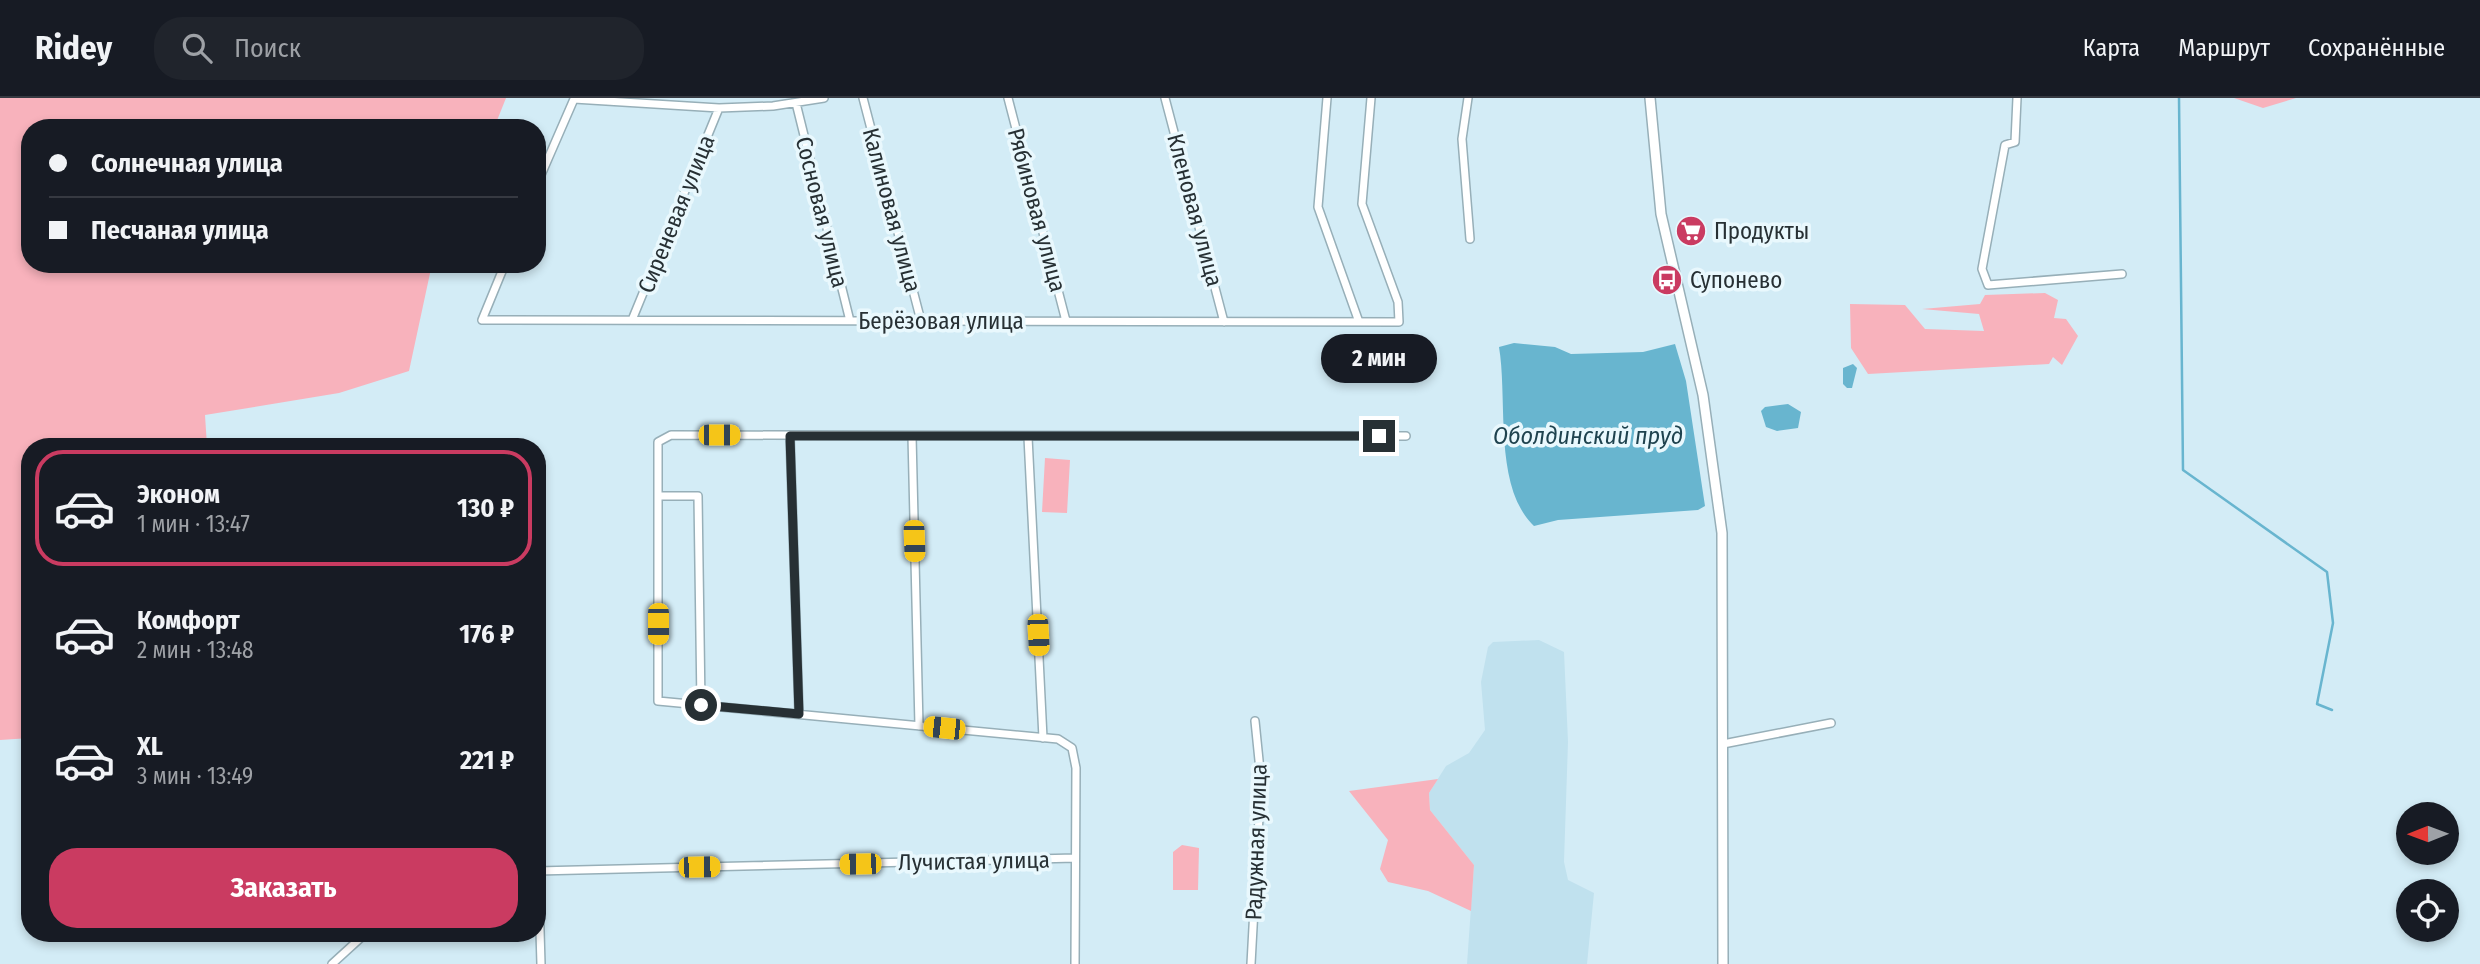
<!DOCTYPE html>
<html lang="ru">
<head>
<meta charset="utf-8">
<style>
	:root { --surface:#171b24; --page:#20242c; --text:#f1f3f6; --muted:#9ea1a6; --line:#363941; --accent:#ca3b61 }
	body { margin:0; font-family:"Fira Sans Condensed",sans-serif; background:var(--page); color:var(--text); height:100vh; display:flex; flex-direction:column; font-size:26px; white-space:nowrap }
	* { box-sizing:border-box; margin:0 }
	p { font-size:23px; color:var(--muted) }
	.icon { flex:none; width:38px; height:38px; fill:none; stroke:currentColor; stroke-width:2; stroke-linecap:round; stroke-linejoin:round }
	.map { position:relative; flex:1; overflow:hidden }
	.side { position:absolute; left:21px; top:340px; width:525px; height:504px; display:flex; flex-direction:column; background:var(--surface); border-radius:28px; box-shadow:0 4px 10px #0003 }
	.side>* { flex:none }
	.banner { position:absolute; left:21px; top:21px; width:525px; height:154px; border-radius:28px; box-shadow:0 4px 10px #0003; display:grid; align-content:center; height:154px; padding:0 28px; background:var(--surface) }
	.needle { width:46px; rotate:269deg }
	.buttons { position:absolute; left:2396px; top:704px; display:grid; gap:14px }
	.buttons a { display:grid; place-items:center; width:63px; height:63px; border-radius:50%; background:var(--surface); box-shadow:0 4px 10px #0003; font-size:35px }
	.end { position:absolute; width:32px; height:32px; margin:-16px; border:9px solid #273034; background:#fff; box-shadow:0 0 0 4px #fff }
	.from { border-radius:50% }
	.bubble { position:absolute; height:49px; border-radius:24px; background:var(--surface); box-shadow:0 4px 10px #0003; font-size:23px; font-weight:700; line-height:49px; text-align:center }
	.car { position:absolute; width:21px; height:42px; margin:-21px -10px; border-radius:9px; box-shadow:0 0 5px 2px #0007; background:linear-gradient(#f5c518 24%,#345 0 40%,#f5c518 0 76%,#345 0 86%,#f5c518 0) }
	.banner b { display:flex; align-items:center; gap:24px; height:66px; font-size:26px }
	.banner b+b { border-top:2px solid var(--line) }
	.banner i { width:18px; height:18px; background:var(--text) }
	ul { padding:12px 0 0; list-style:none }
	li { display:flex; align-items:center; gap:21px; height:116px; margin:0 14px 10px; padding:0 14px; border:4px solid transparent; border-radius:28px }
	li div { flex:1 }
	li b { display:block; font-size:26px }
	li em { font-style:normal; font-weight:700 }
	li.current { border-color:var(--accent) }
	li>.icon { width:63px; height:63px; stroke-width:1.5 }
	.primary-button { display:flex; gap:14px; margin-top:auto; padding:14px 28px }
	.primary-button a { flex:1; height:80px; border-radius:28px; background:var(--accent); color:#fff; font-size:28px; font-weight:700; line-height:80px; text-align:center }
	header { display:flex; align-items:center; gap:42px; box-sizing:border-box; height:98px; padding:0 35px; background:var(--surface); border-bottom:2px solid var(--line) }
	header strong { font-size:33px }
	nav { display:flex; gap:38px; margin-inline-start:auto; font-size:24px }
	.search { width:490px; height:63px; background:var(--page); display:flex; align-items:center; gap:18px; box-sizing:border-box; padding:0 24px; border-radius:28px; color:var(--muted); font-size:26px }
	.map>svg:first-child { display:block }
	.built { fill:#c0e1ee }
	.green { fill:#f8b2bc }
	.water { fill:#68b5cf }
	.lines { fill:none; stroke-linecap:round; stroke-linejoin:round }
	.stream { stroke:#68b5cf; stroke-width:2.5 }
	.minor-casing { stroke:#97afb8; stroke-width:10 }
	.tertiary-casing { stroke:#97afb8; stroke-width:12 }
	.minor { stroke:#fff; stroke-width:7 }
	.tertiary { stroke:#fff; stroke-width:9 }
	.route { stroke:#273034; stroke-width:9 }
	.labels { text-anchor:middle; stroke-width:7; stroke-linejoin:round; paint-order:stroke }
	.street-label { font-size:23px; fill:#273034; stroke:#e9f8fd }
	.poi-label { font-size:23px; fill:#273034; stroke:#e9f8fd; text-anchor:start }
	.water-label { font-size:24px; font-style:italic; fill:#1f434f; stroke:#e9f8fd }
</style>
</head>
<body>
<header>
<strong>Ridey</strong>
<div class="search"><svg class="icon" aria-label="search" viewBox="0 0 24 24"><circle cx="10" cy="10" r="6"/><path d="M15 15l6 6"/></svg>Поиск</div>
<nav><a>Карта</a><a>Маршрут</a><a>Сохранённые</a></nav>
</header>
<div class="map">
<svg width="2480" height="866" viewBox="0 0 2480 866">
	<rect width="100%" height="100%" fill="#d3ecf6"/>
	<path class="built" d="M1539,542L1564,554L1568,644L1564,764L1568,782L1594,795L1587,866H1467L1474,767L1430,712L1429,695L1446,668L1469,655L1485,632L1481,584L1488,549L1493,544Z"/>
	<path class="green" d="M0,0H506L494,30H30V166H432L409,273L339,295L205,317L207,348H172L167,342L128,348H30V640L0,642Z
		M2234,0H2296L2263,10Z
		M2045,195L2058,202L2054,220L2066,221L2078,238L2062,267L2053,259L2049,266L1868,276L1851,250L1850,206L1905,207L1925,231L1984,233L1979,216L1922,211L1980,206L1985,197Z
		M1045,360L1070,362L1067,415L1042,414Z
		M1438,681L1429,695L1430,712L1474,767L1471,813L1428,793L1388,784L1380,771L1388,742L1349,693Z
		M1182,747L1199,750L1198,792H1173V754Z"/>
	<path class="water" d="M1514,245L1555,249L1571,256L1643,254L1675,246L1686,283L1705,408L1698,412L1558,422L1534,428C1493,389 1508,302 1499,249Z
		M1853,266L1857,270L1852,290H1847L1843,286V270Z
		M1788,306L1801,314L1798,330L1777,333L1766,329L1761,313L1765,309Z"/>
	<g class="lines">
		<path class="stream" d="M2179,0L2183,372L2327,474L2333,525L2317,606L2332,612"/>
		<g class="minor-casing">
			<path id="minor" d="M863,0L921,223
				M1008,0L1066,223
				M1165,0L1224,224
				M1327,0L1318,109L1359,224
				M1468,0L1462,41L1470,141
				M2017,0L2015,44L2005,47L1982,171L1988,187L2122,176
				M796,5L850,223
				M537,86L574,1L719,10L773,8L824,0
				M505,166L482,222L1399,224L1398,204L1362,106L1371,0
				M632,222L719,10
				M790,338L799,616
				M912,338L919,628
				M1028,339L1043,640
				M658,398H698L701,607
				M1723,646L1831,625
				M537,733L541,866
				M537,773L1075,760
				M332,866L366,835
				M1075,866L1076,670L1072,650L1058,641L658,603V344L671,337L1406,338
				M1251,866L1261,682L1255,623"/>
		</g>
		<g class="tertiary-casing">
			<path id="tertiary" d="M1650,0L1661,116L1703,297L1722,435L1723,866"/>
		</g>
		<use href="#minor" class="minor"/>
		<use href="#tertiary" class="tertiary"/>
	</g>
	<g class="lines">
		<path class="route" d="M701,607L799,616L790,338H1379"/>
	</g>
	<defs>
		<g id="supermarket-disc" transform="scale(1.575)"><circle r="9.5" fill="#ca3b61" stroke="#e9f8fd"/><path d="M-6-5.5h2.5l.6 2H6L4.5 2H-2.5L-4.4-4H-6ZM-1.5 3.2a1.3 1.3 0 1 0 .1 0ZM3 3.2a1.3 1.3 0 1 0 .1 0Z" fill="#fff"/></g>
		<g id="bus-disc" transform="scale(1.575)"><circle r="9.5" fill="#ca3b61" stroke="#e9f8fd"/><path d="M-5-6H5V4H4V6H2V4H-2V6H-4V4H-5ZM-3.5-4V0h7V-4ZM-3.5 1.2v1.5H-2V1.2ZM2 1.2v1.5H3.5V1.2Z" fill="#fff"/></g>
	</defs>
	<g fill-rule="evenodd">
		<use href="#supermarket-disc" x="1691" y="133"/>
		<use href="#bus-disc" x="1667" y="182"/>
	</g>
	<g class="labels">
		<g class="street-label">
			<text transform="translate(892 112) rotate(75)" y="8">Калиновая улица</text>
			<text transform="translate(1037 112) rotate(75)" y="8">Рябиновая улица</text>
			<text transform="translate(1195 112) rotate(75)" y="8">Кленовая улица</text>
			<text transform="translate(822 114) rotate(76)" y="8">Сосновая улица</text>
			<text transform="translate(676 116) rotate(-68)" y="8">Сиреневая улица</text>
			<text x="941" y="231">Берёзовая улица</text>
			<text transform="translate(1256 744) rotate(-88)" y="8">Радужная улица</text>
			<text transform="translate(974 763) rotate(-1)" y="8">Лучистая улица</text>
		</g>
		<g class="poi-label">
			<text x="1714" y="141">Продукты</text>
			<text x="1690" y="190">Супонево</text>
		</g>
		<g class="water-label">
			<text x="1588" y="346">Оболдинский пруд</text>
		</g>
	</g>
</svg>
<div class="buttons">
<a><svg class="needle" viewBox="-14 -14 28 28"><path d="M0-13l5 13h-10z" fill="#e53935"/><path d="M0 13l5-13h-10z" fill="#9ea1a6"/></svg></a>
<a><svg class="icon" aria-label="locate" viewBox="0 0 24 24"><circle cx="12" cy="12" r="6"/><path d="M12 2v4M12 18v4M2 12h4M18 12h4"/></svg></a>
</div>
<i class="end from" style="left:701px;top:607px"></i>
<i class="end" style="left:1379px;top:338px"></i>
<div class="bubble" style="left:1321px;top:236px;width:116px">2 мин</div>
<i class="car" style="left:719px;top:337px;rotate:90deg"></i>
<i class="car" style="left:914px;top:443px;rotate:178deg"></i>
<i class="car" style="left:658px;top:526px;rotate:180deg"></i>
<i class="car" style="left:1038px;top:537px;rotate:177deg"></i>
<i class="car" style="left:944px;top:630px;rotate:276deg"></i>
<i class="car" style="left:860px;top:766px;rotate:269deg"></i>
<i class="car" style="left:699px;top:769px;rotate:89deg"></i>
<div class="banner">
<b><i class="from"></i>Солнечная улица</b>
<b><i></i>Песчаная улица</b>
</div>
<section class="side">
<ul>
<li class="current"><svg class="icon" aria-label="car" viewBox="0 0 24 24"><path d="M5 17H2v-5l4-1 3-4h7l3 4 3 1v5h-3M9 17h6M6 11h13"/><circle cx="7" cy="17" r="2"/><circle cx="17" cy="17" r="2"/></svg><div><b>Эконом</b><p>1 мин · 13:47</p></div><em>130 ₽</em></li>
<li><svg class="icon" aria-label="car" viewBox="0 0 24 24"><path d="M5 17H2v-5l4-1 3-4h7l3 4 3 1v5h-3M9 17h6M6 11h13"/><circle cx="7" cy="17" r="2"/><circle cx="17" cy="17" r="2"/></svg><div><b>Комфорт</b><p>2 мин · 13:48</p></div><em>176 ₽</em></li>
<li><svg class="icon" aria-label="car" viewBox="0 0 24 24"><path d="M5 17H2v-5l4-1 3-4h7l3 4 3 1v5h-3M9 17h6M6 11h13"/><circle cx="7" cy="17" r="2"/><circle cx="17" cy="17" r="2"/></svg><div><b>XL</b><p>3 мин · 13:49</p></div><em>221 ₽</em></li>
</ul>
<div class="primary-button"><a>Заказать</a></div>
</section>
</div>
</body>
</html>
